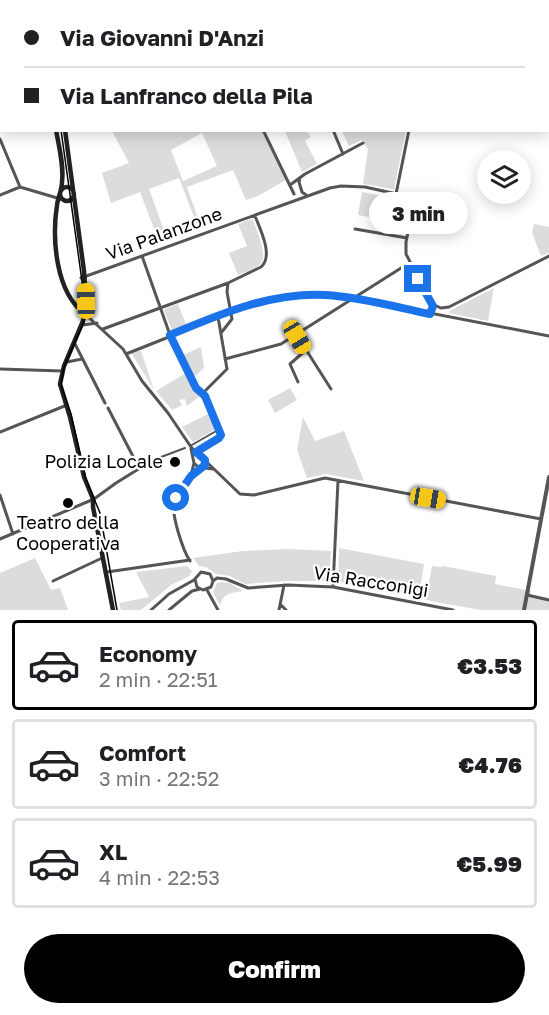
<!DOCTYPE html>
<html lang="en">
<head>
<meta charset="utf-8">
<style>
	:root { --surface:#fff; --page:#f6f6f6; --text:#202124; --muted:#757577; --line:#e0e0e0; --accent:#000 }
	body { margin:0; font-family:"Golos Text",sans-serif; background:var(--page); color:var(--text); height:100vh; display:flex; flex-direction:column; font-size:22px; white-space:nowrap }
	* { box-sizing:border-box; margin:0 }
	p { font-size:20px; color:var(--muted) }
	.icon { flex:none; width:33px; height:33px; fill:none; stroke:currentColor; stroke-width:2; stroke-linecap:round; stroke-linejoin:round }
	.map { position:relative; height:610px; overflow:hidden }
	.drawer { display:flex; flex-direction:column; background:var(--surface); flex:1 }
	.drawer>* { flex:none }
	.banner { position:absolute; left:0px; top:0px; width:549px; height:132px; box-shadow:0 3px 15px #0003; display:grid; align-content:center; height:132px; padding:0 24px; background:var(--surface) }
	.tools { position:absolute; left:477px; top:150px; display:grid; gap:12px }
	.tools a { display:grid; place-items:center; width:54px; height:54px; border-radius:50%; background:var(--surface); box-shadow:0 3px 15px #0003; font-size:30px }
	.end { position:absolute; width:27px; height:27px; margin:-14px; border:8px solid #1a73e8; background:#fff; box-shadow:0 0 0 3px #fff }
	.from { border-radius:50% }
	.bubble { position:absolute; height:42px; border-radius:21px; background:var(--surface); box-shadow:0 3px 15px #0003; font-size:20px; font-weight:800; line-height:42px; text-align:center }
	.car { position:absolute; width:18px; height:36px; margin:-18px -9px; border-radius:8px; box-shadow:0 0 4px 2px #0007; background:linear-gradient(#f5c518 24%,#345 0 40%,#f5c518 0 76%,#345 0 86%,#f5c518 0) }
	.banner b { display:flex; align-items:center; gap:21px; height:57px; font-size:22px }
	.banner b+b { border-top:2px solid var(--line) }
	.banner i { width:15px; height:15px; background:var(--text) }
	ul { padding:10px 0 0; list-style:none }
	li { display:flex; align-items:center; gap:18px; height:90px; margin:0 12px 9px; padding:0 12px; border:3px solid var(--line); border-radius:6px }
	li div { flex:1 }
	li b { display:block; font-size:22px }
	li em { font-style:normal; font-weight:800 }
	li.active { border-color:var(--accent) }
	li>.icon { width:54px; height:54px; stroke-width:1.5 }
	.primary-button { display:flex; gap:12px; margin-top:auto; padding:12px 24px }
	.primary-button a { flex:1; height:69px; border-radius:36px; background:var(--accent); color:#fff; font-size:24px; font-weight:800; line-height:69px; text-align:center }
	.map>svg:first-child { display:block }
	.green { fill:#dcdcdc; fill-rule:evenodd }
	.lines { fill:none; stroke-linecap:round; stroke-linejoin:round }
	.pedestrian { stroke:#555; stroke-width:2 }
	.minor { stroke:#555; stroke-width:3 }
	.tertiary { stroke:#555; stroke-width:4 }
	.secondary { stroke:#222; stroke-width:4.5 }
	.tram { stroke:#000; stroke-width:1.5 }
	.route { stroke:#1a73e8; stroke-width:8 }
	.poi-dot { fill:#000; stroke:#fff; stroke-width:2 }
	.labels { text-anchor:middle; stroke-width:4.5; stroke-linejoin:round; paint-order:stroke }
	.street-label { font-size:18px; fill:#000; stroke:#fff }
	.poi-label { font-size:18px; fill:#000; stroke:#fff; text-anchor:end }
</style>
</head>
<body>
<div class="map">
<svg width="549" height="610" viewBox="0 0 549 610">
	<rect width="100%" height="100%" fill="#fff"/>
	<path class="green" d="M170,130H261L286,180L258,196L246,200L233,170L187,187L200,224L197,225L179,178L149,189L166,236L158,239L140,192L111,203L102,173L129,163L112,131ZM202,133L217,166L183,181L171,150Z
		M285,131H307L311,137L305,141L317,164L302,172Z
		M342,131H406L394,189L363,184L368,149L362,140L349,146Z
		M362,192L411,201L407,224L358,215Z
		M419,195L467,205L464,221L433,215L428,204L417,202Z
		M251,219L253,220C256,229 268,255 261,263C256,269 245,272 238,275L229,253L247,246L238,224Z
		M534,224L549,227V253L541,256L532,233Z
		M494,288L488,321L449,313V311Z
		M178,304L187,327L174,331L172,330L164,311L165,309Z
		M201,347L204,368L194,377L183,355Z
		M137,351H141L154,390L132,354Z
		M186,373L200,396L187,406L185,399L179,400L182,405L172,410L156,391Z
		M290,388L297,400L275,413L268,400Z
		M208,414L216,429L193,442L182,427Z
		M303,417L315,441L344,431L364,481L326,474L307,478L297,450Z
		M339,548L424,564L419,596L338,581Z
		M288,549L331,551L329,581H286L245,584L230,576L216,574L206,567L199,566L193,558L243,551Z
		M35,558L51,590L60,588L68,610H0V573Z
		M187,566L192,571L190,576L171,585L141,610H121L119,603L149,597L136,572Z
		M432,566L441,567L443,566L496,576L495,584L531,591V594L549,598V610H480L426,600Z
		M221,582L230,583L243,591C230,593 223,593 220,606L213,592L217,583Z"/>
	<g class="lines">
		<path class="pedestrian" d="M190,446L218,430
			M153,460L185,448"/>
		<path class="minor" d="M195,0L196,2
			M443,0L451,2
			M116,2L119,0
			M0,18H2
			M548,20H549
			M263,130L294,194
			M333,130L343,154
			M0,139L20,187
			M300,178L299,182L302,192L306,195
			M290,185L305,174L363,143
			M20,187L64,200
			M396,194L409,130
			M0,195L20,187
			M355,229L407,238
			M142,256L170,335L196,388L205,396L221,433L219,438L196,452
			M81,278L330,188L341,186L365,187L415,198L406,242V254L432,304L441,308L449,307L549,256
			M85,314L123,349L142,381L168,413L191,447L240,494L254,495L325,478L541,519
			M83,325L97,323
			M103,329L228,283L261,267C274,256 260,229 255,216
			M221,333L232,319L227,292L228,283
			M296,334L331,389
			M75,344L105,403
			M126,354L257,302L284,296L310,294L347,297L549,336
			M225,359L281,344L409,263
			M67,362L82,359
			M0,369L62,371
			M298,382L290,364L306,350
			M203,393L227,369L218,317
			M108,408L139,468
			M0,432L67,405
			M191,449L194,463L191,475
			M195,464L198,467L213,469
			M0,495L13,534
			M0,539L94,499L116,483L153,460
			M190,561C183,551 171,514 174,502C177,488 193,473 204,466L205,460
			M107,572L190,560
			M195,579L197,587L203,590L211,587L213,581
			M53,581L102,558
			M213,581L217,578L226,579L248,588L288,585L333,587L453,610
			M333,587L338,481
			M207,590L218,610
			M527,595L549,600
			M281,605L286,610
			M151,610L169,594L194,580L201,572L210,574L213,581
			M169,610L192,591L200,589
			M279,610L284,585"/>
		<path class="tertiary" d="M524,610L549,477"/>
		<path class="secondary" d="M37,0L38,2
			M47,0V2
			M56,130C59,147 64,165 62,182C62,190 58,197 57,205C52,238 55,292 85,314
			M65,130L84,271L86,301L83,321L64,366L60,384L70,417L84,477L93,499V507L113,610
			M60 194a7 7 0 1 1 14 0a7 7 0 1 1-14 0Z"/>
		<path class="tram" d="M43,0V2
			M61,130L86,310L84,322L64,367L61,385L71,414L86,479L100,513L117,610"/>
	</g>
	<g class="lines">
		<path class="route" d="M176,498L191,476L205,465V460L196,452L219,438L221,435L205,396L196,388L170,335C220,314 271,292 326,295C360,297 396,307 430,314L433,306L418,279"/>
	</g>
	<g class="poi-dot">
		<circle cx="175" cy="462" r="6"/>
		<circle cx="68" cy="503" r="6"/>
	</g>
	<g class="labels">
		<g class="street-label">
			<text transform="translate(164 234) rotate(-20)" y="6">Via Palanzone</text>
			<text transform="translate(371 582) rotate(9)" y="6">Via Racconigi</text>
		</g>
		<g class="poi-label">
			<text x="163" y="468">Polizia Locale</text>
			<text x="68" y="529" text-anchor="middle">Teatro della<tspan x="68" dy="21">Cooperativa</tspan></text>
		</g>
	</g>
</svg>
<div class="tools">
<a><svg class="icon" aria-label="layers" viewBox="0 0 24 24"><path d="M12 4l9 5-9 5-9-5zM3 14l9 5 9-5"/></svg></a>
</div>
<i class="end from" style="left:176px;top:498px"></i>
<i class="end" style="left:418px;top:279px"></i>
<div class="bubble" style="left:369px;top:192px;width:99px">3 min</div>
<i class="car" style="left:86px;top:301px;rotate:359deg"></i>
<i class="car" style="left:297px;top:337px;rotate:149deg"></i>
<i class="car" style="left:428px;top:498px;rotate:100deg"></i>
<div class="banner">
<b><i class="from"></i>Via Giovanni D'Anzi</b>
<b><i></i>Via Lanfranco della Pila</b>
</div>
</div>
<section class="drawer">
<ul>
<li class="active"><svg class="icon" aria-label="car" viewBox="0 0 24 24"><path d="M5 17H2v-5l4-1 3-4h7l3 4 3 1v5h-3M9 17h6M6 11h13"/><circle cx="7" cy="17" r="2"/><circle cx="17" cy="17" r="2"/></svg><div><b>Economy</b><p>2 min · 22:51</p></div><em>€3.53</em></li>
<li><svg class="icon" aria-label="car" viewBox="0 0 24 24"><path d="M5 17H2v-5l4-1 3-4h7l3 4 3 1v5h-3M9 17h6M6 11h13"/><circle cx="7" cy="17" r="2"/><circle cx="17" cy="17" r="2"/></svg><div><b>Comfort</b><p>3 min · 22:52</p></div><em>€4.76</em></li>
<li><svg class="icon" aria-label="car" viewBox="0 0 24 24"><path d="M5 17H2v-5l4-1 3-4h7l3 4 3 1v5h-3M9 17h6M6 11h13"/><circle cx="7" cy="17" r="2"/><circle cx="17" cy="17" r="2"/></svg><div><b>XL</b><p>4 min · 22:53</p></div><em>€5.99</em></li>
</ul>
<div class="primary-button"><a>Confirm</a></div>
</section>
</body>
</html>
